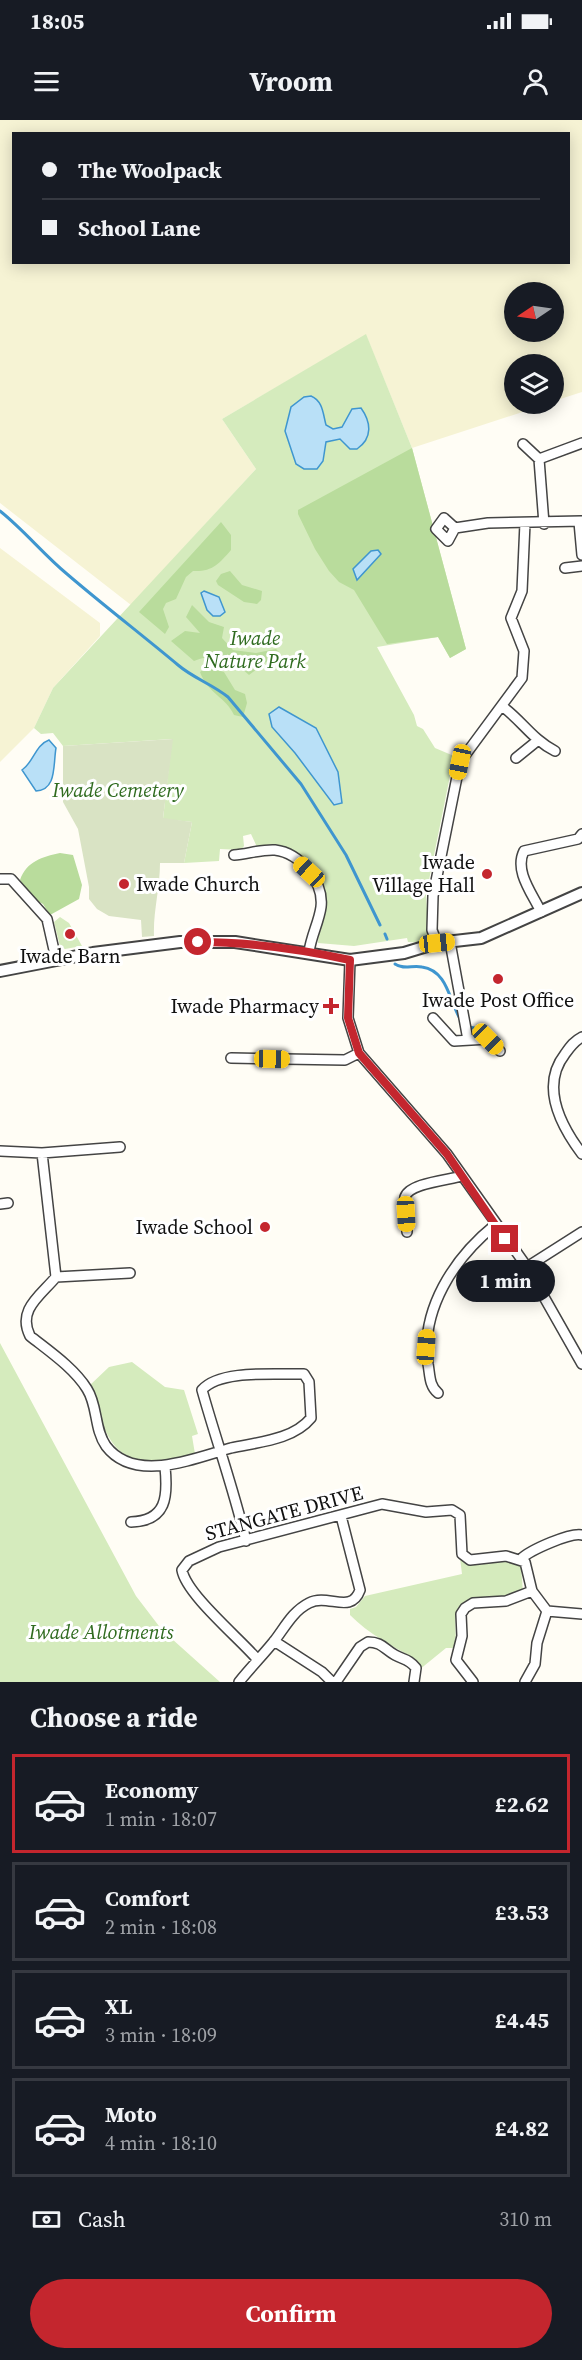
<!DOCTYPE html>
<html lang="en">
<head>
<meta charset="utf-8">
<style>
	:root { --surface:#171b24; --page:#242831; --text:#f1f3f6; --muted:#9ea1a6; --line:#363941; --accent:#c4262e }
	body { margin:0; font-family:"Source Serif 4",serif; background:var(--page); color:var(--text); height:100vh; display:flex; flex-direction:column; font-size:22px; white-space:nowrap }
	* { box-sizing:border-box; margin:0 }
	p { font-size:20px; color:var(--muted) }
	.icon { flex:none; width:33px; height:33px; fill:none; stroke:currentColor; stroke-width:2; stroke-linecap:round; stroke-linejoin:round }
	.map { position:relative; height:1562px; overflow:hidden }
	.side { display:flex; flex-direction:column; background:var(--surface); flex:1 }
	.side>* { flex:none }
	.hud { position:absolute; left:12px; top:12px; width:558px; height:132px; border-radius:0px; box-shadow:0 3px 15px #0003; display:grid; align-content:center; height:132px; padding:0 30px; background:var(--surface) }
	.needle { width:39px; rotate:257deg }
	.fabs { position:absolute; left:504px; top:162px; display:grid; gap:12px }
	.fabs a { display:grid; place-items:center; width:60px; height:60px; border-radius:50%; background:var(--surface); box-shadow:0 3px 15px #0003; font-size:30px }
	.end { position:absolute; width:27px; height:27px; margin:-14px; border:8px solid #c4262e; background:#fff; box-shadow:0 0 0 3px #fff }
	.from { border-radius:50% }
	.bubble { position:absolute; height:42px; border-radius:21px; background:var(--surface); box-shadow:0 3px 15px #0003; font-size:20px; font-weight:700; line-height:42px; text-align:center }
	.car { position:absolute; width:18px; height:36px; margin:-18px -9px; border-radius:8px; box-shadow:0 0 4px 2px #0007; background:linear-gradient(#f5c518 24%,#345 0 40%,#f5c518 0 76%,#345 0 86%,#f5c518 0) }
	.hud b { display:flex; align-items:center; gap:21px; height:57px; font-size:22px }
	.hud b+b { border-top:2px solid var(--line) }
	.hud i { width:15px; height:15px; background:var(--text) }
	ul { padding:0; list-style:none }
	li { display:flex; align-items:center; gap:18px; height:99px; margin:0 12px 9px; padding:0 18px; border:3px solid var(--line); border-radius:0px }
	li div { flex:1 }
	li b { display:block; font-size:22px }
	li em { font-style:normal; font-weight:700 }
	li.selected { border-color:var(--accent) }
	li>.icon { width:54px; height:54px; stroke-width:1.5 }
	h2 { padding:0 30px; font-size:27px; line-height:72px }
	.pay { display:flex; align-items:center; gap:15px; height:66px; padding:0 30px; font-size:22px }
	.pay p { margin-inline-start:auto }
	.cta { display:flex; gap:12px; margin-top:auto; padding:12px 30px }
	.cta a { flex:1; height:69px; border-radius:36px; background:var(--accent); color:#fff; font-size:24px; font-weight:700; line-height:69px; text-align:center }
	.status { display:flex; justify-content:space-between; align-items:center; height:42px; padding:0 30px; background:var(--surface); direction:ltr }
	.status svg { height:16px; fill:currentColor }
	header { display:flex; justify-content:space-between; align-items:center; height:78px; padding:0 30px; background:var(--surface); font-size:27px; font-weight:700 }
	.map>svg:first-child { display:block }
	.farmland { fill:#f6f3d4; fill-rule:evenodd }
	.green { fill:#d5ebbd }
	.forest { fill:#b9dc9c }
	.cemetery { fill:#d9e3c4 }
	.water { fill:#b9e0f7; stroke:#3f96cf; stroke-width:1.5 }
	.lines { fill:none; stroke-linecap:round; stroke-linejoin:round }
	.stream { stroke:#3f96cf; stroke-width:3 }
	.minor-casing { stroke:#444; stroke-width:12 }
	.tertiary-casing { stroke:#444; stroke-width:14 }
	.minor { stroke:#fff; stroke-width:9 }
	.tertiary { stroke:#fff; stroke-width:10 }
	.route { stroke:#c4262e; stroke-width:8 }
	.poi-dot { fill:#c4262e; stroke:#fff; stroke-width:2 }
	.labels { text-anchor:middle; stroke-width:6; stroke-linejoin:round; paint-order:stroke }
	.park-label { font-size:20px; font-style:italic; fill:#2f6b1f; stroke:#fff }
	.poi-label { font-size:20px; fill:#111; stroke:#fff; text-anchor:end }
	.street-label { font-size:20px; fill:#111; stroke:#fff }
</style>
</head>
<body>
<div class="status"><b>18:05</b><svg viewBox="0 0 49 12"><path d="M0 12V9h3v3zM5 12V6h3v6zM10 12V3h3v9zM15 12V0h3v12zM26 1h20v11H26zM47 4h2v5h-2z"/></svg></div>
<header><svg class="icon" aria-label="menu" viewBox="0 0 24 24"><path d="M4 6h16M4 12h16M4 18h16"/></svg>Vroom<svg class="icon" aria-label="person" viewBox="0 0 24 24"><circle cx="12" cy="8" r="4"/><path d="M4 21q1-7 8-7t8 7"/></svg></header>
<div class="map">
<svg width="582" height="1562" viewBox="0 0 582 1562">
	<rect width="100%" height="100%" fill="#fffdf5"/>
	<path class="farmland" d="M0,0H582V272L554,281V244H514V284H547L412,328L366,215L222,299L256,349L131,485L0,383ZM14,14H568V142H14ZM514,172H554V212H514Z
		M0,428L100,503V516L53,568L34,608L0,642Z"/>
	<path class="green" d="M366,214L412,328L466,529L450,538L438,517L377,527L414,595L417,606L423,609L435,628L454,636L426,775L429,817L423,823L408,822L407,818L354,826L318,823C318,810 325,799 326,786C328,767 312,741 294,731C284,725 269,726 257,727L251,714L243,716L244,726L241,730L220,729L219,741L184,743L192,702L163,699L172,619L63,626L53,613L41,614L34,608L53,568L256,349L222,299Z
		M60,797L69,803L82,826L65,829L60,826L54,802Z
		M0,1223L136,1476L162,1510L220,1562H0Z
		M132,1242L165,1267L184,1270L198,1314L192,1316L195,1334C121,1355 110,1333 89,1266L109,1247Z
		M460,1438C479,1453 496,1436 517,1443L521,1447L523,1472C517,1474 511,1478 505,1478C488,1480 461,1473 456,1496C454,1507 458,1519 453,1528H446L419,1550L414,1538C390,1525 369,1514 350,1495V1489L356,1487L365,1476L462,1454Z"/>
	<path class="forest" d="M412,328L466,529L450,538L438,517L387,524L354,470L339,462L329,451L315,429L298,394V390Z
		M221,402L231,415V430C219,444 212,452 193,451L186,457L176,479L166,483L163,489L169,507L165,514L139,492Z
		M230,451L242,465L262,471L261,480L257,484L244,482L218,465L216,461L221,454Z
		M192,485L209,502L224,507L222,518L233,530L256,533L276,529L279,532L249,555C230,538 218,532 194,541L171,521L185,511L200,513L186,497Z
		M207,547L224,552L235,570L245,574L247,583L243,597L234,595C226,577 208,574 200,552Z
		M60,733L73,735L82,765L79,779L50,795L43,784L32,778L20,760C27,741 42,737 60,733Z"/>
	<path class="cemetery" d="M173,619L163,698L192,702L184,743H160C160,768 153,792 154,816L142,817L141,800L109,796L97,789L89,779V767L78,709L63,682V626Z"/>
	<path class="water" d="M311,276C323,281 323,294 326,305L333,309L342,307L352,289L361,288C371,302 373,318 357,329H350L340,319L326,322L323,341L317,349H304L296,344L285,311L291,287L304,277Z
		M378,430L381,434L357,460L353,449L371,431Z
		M204,471L219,477L225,492L220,496H213L207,490L201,473Z
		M279,587L316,608L338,652L342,683L334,685L295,633L272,607L269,594Z
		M49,620L56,628C53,645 57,670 36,671L22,650C34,642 35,625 49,620Z"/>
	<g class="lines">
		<path class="stream" d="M0,391C24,410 43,434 67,454C103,485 141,514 178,545C193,558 212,564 228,577L301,664L346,735L380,805
			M385,814L387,819
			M395,844C404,850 412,845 422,847C449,851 449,883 462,902
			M469,907L490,911L502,925"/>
		<g class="minor-casing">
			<path id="minor" d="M523,324L539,339
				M444,398L455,408L448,421L436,409Z
				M579,402L582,435
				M544,404L539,339L582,323
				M455,408L488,403L582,401
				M565,448L582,446
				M503,587C522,601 533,620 555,631
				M516,638L537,621
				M234,735C247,734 263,729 275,730C300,733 324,762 321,787C319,802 311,816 309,832
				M0,759H11L47,799L56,839
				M541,792C532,773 514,751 524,731L578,719L582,714
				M450,822L468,920
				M437,823L432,810L433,776L460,642L522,558L524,531L511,498L522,471L525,403
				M350,840L348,898L359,933L447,1034L527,1147L582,1244
				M433,898L454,921L488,919L500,931
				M582,917C574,921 570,927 565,934C540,966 561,1006 582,1034
				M231,938L345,940L359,933
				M0,1031L42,1033L120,1027
				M42,1033L56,1157C40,1176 17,1190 30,1216C49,1231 74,1248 87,1269C98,1286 94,1309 106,1326C135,1364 195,1338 231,1328C258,1322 293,1320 311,1298L309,1262L304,1254C277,1255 220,1249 202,1270C216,1320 234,1370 246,1421
				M0,1084L8,1083
				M407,1112C407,1102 403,1087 405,1077C409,1063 449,1060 462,1056
				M527,1147L582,1112
				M56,1157L130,1153
				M438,1273C429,1266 430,1254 428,1244C420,1190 454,1138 495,1105
				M131,1402C167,1401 168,1376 165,1347
				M521,1439C530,1430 571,1412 582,1415
				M547,1491L582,1494
				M274,1521L322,1552L332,1562
				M257,1539C239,1518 186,1474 182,1450L189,1441L219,1427L382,1384L426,1392L452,1390L460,1395L462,1434L470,1440L506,1436L525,1442L532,1471L547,1491L537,1523L535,1544L525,1562
				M239,1562C250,1548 264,1534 275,1520C285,1507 293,1491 309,1483C328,1473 351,1495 360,1470L341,1396
				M336,1562L360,1527L368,1522C382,1522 384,1529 395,1535C404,1540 409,1539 416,1548L414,1562
				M473,1562L456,1540L462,1516L461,1494L465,1488L473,1483L506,1481L532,1471"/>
		</g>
		<g class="tertiary-casing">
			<path id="tertiary" d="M0,851L93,833L180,822H235L350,840L404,833L437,823L481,818L582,773"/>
		</g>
		<use href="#minor" class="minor"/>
		<use href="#tertiary" class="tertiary"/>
	</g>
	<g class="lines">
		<path class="route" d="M198,822C250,822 300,829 350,840L348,898L359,933L447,1034L505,1119"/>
	</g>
	<g class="poi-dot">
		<circle cx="487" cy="754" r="6"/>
		<circle cx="124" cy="764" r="6"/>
		<circle cx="70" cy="814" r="6"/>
		<circle cx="498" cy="859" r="6"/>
		<path d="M328 877h6v6h6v6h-6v6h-6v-6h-6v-6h6z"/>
		<circle cx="265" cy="1107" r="6"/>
	</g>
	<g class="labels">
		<g class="park-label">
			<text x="255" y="525">Iwade<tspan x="255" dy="23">Nature Park</tspan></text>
			<text x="118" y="677">Iwade Cemetery</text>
			<text x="101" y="1519">Iwade Allotments</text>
		</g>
		<g class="poi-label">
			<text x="475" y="749">Iwade<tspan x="475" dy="23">Village Hall</tspan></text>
			<text x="136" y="771" text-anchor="start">Iwade Church</text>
			<text x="70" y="843" text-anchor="middle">Iwade Barn</text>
			<text x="498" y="887" text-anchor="middle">Iwade Post Office</text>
			<text x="319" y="893">Iwade Pharmacy</text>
			<text x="253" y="1114">Iwade School</text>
		</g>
		<g class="street-label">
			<text transform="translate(284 1393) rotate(-15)" y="7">STANGATE DRIVE</text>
		</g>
	</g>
</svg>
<div class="fabs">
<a><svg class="needle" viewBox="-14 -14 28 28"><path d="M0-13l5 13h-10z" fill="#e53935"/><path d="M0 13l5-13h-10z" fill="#9ea1a6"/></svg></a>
<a><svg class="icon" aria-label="layers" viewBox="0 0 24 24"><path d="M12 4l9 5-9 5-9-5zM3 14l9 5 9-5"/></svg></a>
</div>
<i class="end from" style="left:198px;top:822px"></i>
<i class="end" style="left:505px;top:1119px"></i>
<div class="bubble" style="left:456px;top:1140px;width:99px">1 min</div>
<i class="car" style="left:460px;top:642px;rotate:192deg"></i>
<i class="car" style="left:309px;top:752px;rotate:313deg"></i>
<i class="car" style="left:437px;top:823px;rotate:84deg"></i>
<i class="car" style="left:488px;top:919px;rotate:135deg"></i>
<i class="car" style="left:272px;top:939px;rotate:91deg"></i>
<i class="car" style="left:406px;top:1094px;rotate:177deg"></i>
<i class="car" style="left:426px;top:1227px;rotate:4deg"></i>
<div class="hud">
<b><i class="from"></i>The Woolpack</b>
<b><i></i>School Lane</b>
</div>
</div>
<section class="side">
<h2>Choose a ride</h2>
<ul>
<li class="selected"><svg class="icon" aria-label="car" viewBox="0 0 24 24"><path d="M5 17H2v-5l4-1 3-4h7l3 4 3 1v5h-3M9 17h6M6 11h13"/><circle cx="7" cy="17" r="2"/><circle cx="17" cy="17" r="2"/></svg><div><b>Economy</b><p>1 min · 18:07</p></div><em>£2.62</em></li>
<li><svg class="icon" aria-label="car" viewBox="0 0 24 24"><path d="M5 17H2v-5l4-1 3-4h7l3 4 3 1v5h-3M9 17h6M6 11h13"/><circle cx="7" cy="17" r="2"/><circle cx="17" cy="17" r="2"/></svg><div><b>Comfort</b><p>2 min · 18:08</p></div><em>£3.53</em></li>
<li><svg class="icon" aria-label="car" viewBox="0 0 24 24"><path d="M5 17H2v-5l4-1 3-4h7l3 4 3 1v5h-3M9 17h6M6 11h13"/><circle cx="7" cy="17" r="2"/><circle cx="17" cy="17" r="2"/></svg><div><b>XL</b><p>3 min · 18:09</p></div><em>£4.45</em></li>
<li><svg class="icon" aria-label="car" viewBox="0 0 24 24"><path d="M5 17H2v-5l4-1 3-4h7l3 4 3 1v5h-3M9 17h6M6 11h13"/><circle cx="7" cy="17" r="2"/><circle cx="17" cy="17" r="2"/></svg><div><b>Moto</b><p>4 min · 18:10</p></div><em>£4.82</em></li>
</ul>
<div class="pay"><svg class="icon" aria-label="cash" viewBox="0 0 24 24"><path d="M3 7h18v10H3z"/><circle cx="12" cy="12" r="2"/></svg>Cash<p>310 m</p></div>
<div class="cta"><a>Confirm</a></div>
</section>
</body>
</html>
